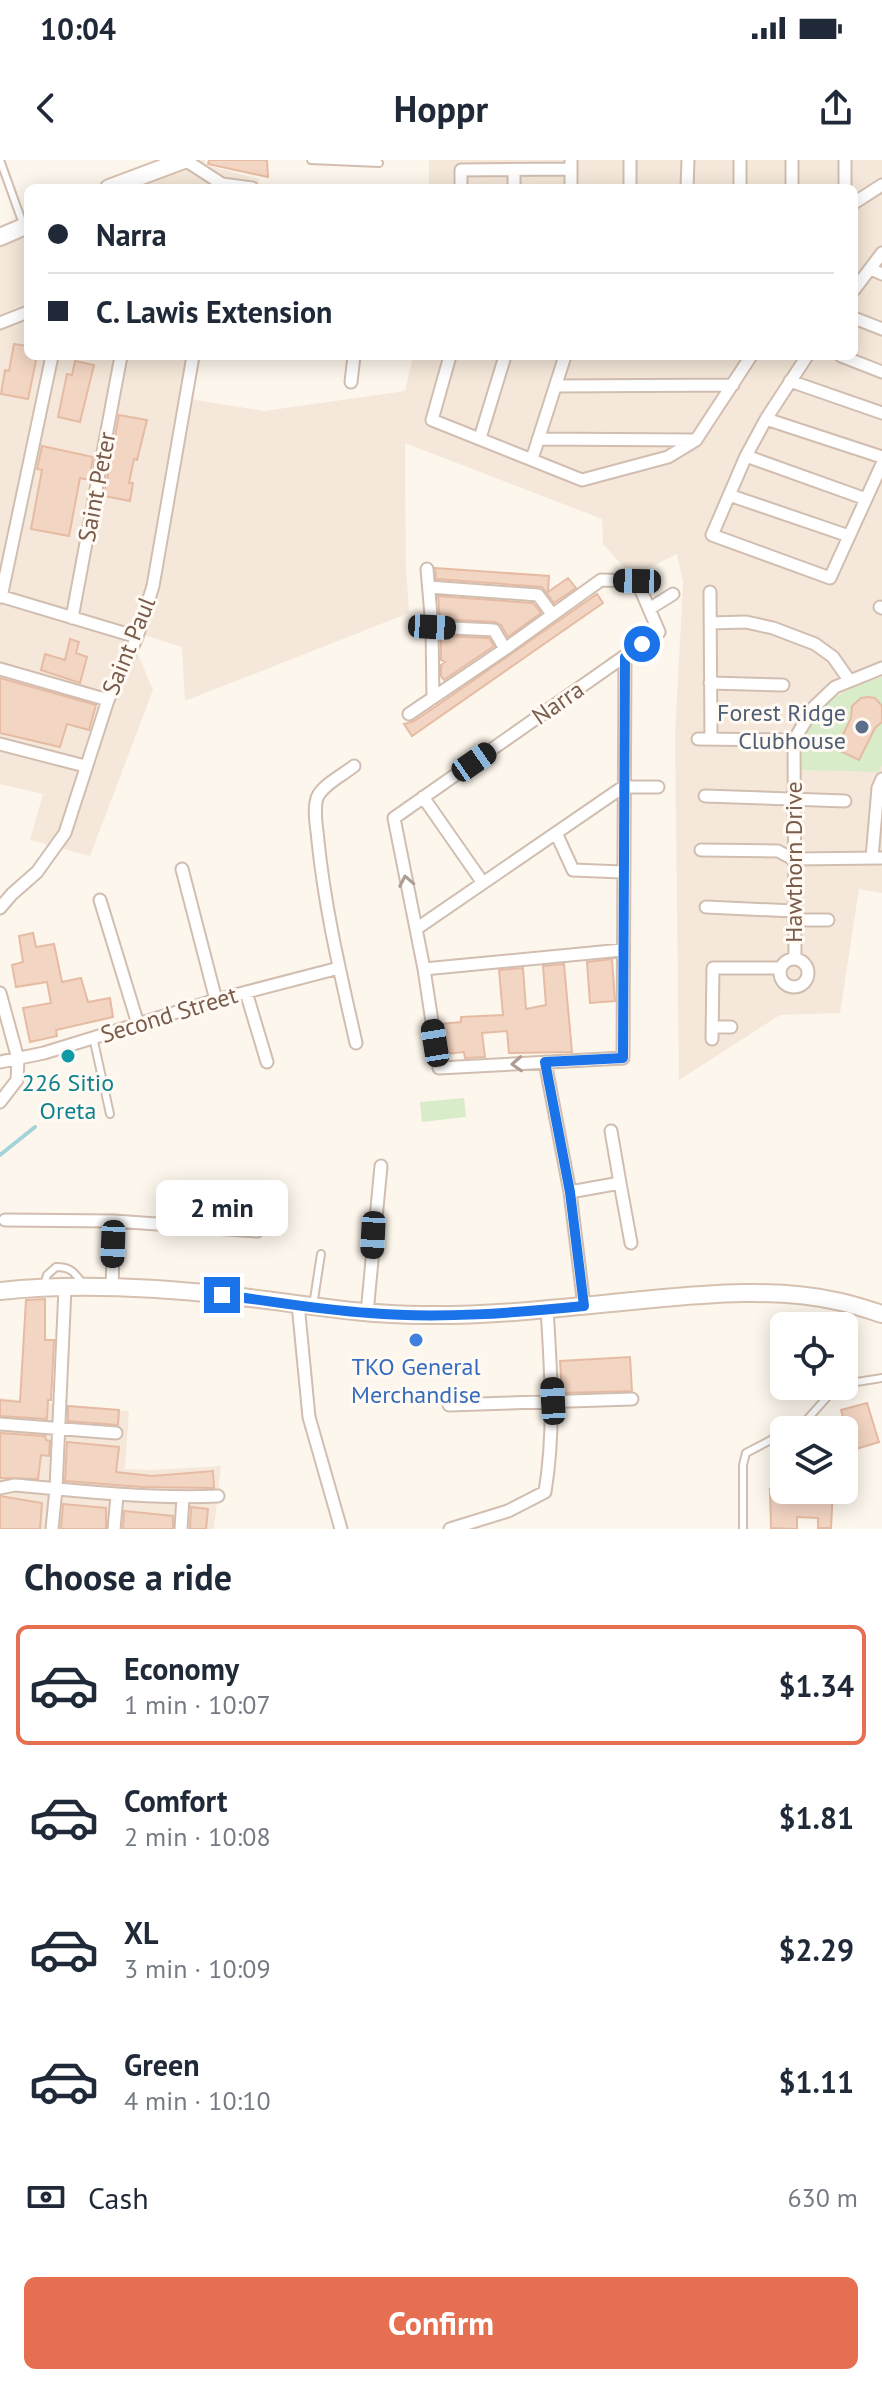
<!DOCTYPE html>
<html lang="en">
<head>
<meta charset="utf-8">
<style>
	:root { --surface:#fff; --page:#f2f2f3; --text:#1f2937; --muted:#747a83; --line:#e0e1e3; --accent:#e76f51 }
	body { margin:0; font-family:"PT Sans",sans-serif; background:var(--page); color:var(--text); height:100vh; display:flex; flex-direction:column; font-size:30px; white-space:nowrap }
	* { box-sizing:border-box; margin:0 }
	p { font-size:26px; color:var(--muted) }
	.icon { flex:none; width:44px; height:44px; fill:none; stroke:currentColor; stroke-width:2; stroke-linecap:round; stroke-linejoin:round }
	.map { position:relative; height:1369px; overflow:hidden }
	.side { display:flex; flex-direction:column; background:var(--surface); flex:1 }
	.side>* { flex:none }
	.top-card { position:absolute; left:24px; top:24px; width:834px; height:176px; border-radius:12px; box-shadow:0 4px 20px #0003; display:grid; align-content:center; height:176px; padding:0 24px; background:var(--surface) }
	.fabs { position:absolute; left:770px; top:1152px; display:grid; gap:16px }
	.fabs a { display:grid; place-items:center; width:88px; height:88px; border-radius:12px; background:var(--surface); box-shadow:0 4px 20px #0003; font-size:40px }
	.end { position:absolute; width:36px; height:36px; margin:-18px; border:10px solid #1a73e8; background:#fff; box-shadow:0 0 0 4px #fff }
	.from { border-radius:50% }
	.bubble { position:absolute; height:56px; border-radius:12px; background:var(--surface); box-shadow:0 4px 20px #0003; font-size:26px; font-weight:700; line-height:56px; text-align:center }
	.car { position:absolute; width:24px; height:48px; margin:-24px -12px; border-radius:10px; box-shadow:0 0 6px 2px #0007; background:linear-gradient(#222 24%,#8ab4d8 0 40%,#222 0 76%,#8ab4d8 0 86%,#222 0) }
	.top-card b { display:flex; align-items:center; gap:28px; height:76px; font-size:30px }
	.top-card b+b { border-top:2px solid var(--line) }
	.top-card i { width:20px; height:20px; background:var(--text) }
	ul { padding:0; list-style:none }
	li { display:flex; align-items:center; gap:24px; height:120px; margin:0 16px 12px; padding:0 8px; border:4px solid transparent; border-radius:12px }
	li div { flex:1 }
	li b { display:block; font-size:30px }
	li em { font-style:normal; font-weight:700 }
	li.on { border-color:var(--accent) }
	li>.icon { width:72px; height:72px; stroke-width:1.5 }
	h2 { padding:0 24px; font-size:36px; line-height:96px }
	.pay { display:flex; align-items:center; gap:20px; height:88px; padding:0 24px; font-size:30px }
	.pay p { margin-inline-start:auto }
	.cta { display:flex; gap:16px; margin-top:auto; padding:16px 24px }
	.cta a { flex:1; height:92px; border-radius:12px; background:var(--accent); color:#fff; font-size:32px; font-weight:700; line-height:92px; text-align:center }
	.status { display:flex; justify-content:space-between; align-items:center; height:56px; padding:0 40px; background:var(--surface); direction:ltr }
	.status svg { height:22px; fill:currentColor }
	header { display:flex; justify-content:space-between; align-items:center; height:104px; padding:0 24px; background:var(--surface); font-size:36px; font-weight:700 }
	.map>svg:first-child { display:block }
	.residential { fill:#f5e8da }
	.green { fill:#d8ecc9 }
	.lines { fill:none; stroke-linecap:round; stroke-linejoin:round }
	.stream { stroke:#a5d3da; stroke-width:4 }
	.building { fill:#f3d5c3; stroke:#e6bba3; stroke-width:2 }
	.lane-casing { stroke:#d1beb0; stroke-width:10 }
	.street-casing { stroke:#d1beb0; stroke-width:15 }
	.secondary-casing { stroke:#d6c0b0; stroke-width:20 }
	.lane { stroke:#fff; stroke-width:6 }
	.street { stroke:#fff; stroke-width:11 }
	.secondary { stroke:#fff; stroke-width:16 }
	.oneway { stroke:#af9d94 }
	.route { stroke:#1a73e8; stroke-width:10 }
	.service-dot { fill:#5c6f8a; stroke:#fffaf3; stroke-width:3 }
	.culture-dot { fill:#0f9aa8; stroke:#fffaf3; stroke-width:3 }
	.shop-dot { fill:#3f7fe0; stroke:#fffaf3; stroke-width:3 }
	.labels { text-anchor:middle; stroke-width:6; stroke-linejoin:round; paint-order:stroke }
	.street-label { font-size:24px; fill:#7a5c4d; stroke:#fffaf3 }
	.service-label { font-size:24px; fill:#4e5e75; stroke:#fffaf3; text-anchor:end }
	.culture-label { font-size:24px; fill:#0d838f; stroke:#fffaf3 }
	.shop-label { font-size:24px; fill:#366cbe; stroke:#fffaf3 }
</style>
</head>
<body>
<div class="status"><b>10:04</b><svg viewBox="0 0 49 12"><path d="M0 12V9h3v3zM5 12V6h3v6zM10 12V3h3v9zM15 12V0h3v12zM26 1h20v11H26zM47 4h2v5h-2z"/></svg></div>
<header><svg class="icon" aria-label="back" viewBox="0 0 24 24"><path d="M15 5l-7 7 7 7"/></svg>Hoppr<svg class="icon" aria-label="share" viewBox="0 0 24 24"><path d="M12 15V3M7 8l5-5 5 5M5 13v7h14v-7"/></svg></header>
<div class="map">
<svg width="882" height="1369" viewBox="0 0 882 1369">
	<rect width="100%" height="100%" fill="#fdf6ec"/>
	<path class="residential" d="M190,0H204L206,5L259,19L258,28H115Z
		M429,0H882V733L859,729L840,853L780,855L679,920L675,576L683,422L677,394L632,416L603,384L602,359L405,283L406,406L409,453L185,541L182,487L144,475L137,492L153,530L90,696L30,680L43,634L0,624V79L28,66V196H198L191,239L264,251L405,231L413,196H854V28H429Z
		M0,1238L129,1251L125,1309L151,1310L221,1306L214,1369H0Z"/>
	<path class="green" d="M882,517V605L879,612L801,610C801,555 833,531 882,517Z
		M464,938L466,957L422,962L420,942Z"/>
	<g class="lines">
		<path class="stream" d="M0,995L35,967"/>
	</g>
	<path class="building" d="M209,0H267L268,17L208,4Z
		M14,184L28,186V196H37L28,239L1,234L5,210L9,211Z
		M75,201L94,205L80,262L58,257L67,214L72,215Z
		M119,255L147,260L137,300L134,299L129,323H133L130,341L104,336Z
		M42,286L93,297L89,320L80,318L69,376L31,369L42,310L37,309Z
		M435,408L549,416L548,432L568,418L576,428L554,443L542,427L436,419Z
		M597,434L603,443L412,576L404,564L414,561L438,545Z
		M438,436L533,443L541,453L508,477L501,465L495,462L440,459Z
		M441,476L489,478L494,486L444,520L441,516V505L445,502L441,500Z
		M70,479L79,482L76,493L87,497L80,523L41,510L45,494L65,500Z
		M0,518L96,545L89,570L67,564L60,587L0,573Z
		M868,537L875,538L882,546V562L875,568L859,600L836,589L851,558L852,546L861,538Z
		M33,773L36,787L54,784L62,822L81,818L88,842L110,838L113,857L56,870L57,876L30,882L23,848L51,843L47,822L16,827L12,805L23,802L19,776Z
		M612,799L615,841L590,843L587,802Z
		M564,804L572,892L509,893L507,871L482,873L485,897L465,898L464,892L446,894L441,864L461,862V857L503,855L499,810L523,808L526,849L546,845L543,806Z
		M45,1139V1180H54L51,1240H48L47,1259L0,1256V1240L20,1242L26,1140Z
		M630,1197L632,1231L562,1233L560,1201Z
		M867,1243L879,1282L853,1290L841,1250Z
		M68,1246L119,1250L118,1265L68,1261Z
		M0,1273L45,1276L46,1280L50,1281L49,1296L41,1295L38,1319L0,1318Z
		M67,1282L119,1287L116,1312L152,1316L213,1311L214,1328L142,1327L65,1321Z
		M774,1315H784V1330H833L831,1368H818V1358L797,1357V1369L771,1368L770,1329H774Z
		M0,1336L42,1343L40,1369H0Z
		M63,1344L106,1348V1369H61Z
		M191,1347L208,1349L206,1369H190Z
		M124,1351L173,1356V1369H123Z"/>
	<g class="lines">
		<g class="lane-casing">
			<path id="lane" d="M0,0L23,64
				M311,0L379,3
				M93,877L110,954
				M44,1125L47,1115L56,1107C71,1107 74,1112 83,1124
				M313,1146L321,1094
				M844,1224L882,1218
				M790,1270L804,1263L837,1226
				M743,1369V1305L746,1293L784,1273"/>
		</g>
		<g class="street-casing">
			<path id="street" d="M185,0L222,24V28
				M571,0V28
				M630,0V28
				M740,0V28
				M792,0V28
				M514,10V28
				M222,24L252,28
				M461,28V10L571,9
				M687,28L688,0
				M845,28V0
				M854,43L882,25
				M871,109L882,114
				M854,130L882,93
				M854,158L882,169
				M0,163L28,152
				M450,196L432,260L582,320L668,297L696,280L751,196
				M807,196L766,259L746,296L712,375L830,418L882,304
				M841,196L882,212
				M790,221L882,253
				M351,222L354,196
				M556,226L733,225
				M766,259L882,297
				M480,278L505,196
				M538,279L694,280
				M746,296L866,339
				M532,299L565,196
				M729,335L849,376
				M427,409L432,467L433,538
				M429,427L538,435L552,454
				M710,432L711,579
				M0,436L137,477
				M1,437L52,196
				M880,447L882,448
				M649,449L673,434
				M72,458L121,196
				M710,463L746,462L773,468L815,484L833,497L849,520
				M432,467L494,470L505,489
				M0,509L108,540
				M710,523L783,525
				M409,554L505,489L601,420L637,421L659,472L394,658L424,809L439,908L623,898L625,497
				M698,579L794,580
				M0,584L85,606
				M354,606C343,615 322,625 317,638C313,651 317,668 318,681C325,750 341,816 356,883
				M705,636L845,641
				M423,637L483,723
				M556,673L573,710L622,712
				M701,690L778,691L793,699L882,698
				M872,698L878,628L882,619
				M182,709L216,840
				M100,740L138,864
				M706,747L794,751
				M0,748L12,734L37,712L65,673L108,540L137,477L153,426L193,196
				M794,760H828
				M416,769L623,627H658
				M795,799L794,580L814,547L835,527L882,508
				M780 813a14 14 0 1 1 28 0a14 14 0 1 1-28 0Z
				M424,809L622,790
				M246,832L267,902
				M0,833L18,899L17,920L0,942
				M712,867H731
				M712,879L713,808H781
				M0,902L44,893L216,840L339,808
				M545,902L570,1032L584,1146
				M611,971L620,1023
				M570,1032L620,1023L631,1083
				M5,1060L114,1061L257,1071
				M112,1128L114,1061
				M298,1144L309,1257L341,1369
				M367,1153L381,1006
				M449,1245L632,1239
				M0,1264L116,1273
				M0,1328L15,1325C83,1331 150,1339 218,1336
				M52,1369L56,1329L65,1128
				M114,1369L117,1335
				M181,1369L183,1337
				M450,1369L508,1351L545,1332C555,1271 551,1211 547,1149"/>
		</g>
		<g class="secondary-casing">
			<path id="secondary" d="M109,28L184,0
				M0,77L28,65
				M0,1131C74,1123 151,1127 224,1135C291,1142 357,1155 423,1155C496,1156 569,1147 642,1140C706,1134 777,1127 841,1142C855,1145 869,1150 882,1154"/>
		</g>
		<use href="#lane" class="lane"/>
		<use href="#street" class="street"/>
		<use href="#secondary" class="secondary"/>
	</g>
	<defs><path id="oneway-chevron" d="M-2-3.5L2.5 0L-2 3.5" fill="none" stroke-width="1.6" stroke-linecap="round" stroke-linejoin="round" transform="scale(2)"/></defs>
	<g class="oneway">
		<use href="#oneway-chevron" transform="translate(406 721) rotate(-101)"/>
		<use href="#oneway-chevron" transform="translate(517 904) rotate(177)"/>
	</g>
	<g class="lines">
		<path class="route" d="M222,1135C271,1141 320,1150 369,1153C440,1159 513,1153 584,1146L570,1032L545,902L623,898L625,497L642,484"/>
	</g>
	<circle class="service-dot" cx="862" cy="567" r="8"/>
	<circle class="culture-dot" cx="68" cy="896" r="8"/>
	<circle class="shop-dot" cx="416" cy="1180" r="8"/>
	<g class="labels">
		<g class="street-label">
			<text transform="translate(97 327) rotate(-79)" y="8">Saint Peter</text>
			<text transform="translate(129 486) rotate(-68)" y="8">Saint Paul</text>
			<text transform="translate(558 543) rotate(-35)" y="8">Narra</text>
			<text transform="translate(794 702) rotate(-90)" y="8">Hawthorn Drive</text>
			<text transform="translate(169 855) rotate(-17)" y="8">Second Street</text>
		</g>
		<g class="service-label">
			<text x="846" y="561">Forest Ridge<tspan x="846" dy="28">Clubhouse</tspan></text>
		</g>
		<g class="culture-label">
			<text x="68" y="931">226 Sitio<tspan x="68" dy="28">Oreta</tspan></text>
		</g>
		<g class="shop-label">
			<text x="416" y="1215">TKO General<tspan x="416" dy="28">Merchandise</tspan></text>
		</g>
	</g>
</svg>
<div class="fabs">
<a><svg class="icon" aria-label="locate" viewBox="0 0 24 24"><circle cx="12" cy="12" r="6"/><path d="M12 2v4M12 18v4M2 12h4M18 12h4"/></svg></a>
<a><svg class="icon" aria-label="layers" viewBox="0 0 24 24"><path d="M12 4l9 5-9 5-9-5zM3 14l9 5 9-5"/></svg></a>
</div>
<i class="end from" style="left:642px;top:484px"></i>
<i class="end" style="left:222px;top:1135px"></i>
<div class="bubble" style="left:156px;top:1020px;width:132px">2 min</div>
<i class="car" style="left:637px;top:421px;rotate:271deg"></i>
<i class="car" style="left:432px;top:467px;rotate:93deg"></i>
<i class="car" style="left:474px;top:602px;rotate:55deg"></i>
<i class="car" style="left:435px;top:883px;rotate:351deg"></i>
<i class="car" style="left:373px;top:1075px;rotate:183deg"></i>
<i class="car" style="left:113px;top:1084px;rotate:182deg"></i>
<i class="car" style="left:553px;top:1241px;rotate:357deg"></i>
<div class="top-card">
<b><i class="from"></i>Narra</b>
<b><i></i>C. Lawis Extension</b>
</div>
</div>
<section class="side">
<h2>Choose a ride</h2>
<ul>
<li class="on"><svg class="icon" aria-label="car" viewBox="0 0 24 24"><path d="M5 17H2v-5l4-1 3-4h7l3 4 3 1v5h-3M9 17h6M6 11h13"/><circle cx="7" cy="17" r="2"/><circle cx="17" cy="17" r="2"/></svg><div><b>Economy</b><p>1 min · 10:07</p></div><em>$1.34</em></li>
<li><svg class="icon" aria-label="car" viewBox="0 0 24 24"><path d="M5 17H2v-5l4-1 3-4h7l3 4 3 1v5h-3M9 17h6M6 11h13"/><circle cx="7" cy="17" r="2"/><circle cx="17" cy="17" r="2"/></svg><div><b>Comfort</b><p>2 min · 10:08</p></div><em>$1.81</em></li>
<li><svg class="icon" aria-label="car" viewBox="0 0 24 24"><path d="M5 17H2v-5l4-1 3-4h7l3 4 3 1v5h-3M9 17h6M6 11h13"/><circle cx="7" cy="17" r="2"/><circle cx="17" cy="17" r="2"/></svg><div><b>XL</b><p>3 min · 10:09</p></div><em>$2.29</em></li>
<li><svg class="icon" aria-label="car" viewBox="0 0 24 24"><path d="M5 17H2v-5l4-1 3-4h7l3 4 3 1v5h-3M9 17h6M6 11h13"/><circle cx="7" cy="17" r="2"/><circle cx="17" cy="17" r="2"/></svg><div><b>Green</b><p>4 min · 10:10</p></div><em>$1.11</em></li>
</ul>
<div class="pay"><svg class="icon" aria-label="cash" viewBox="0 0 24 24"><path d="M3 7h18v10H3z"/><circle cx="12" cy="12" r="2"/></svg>Cash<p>630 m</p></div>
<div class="cta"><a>Confirm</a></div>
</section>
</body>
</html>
